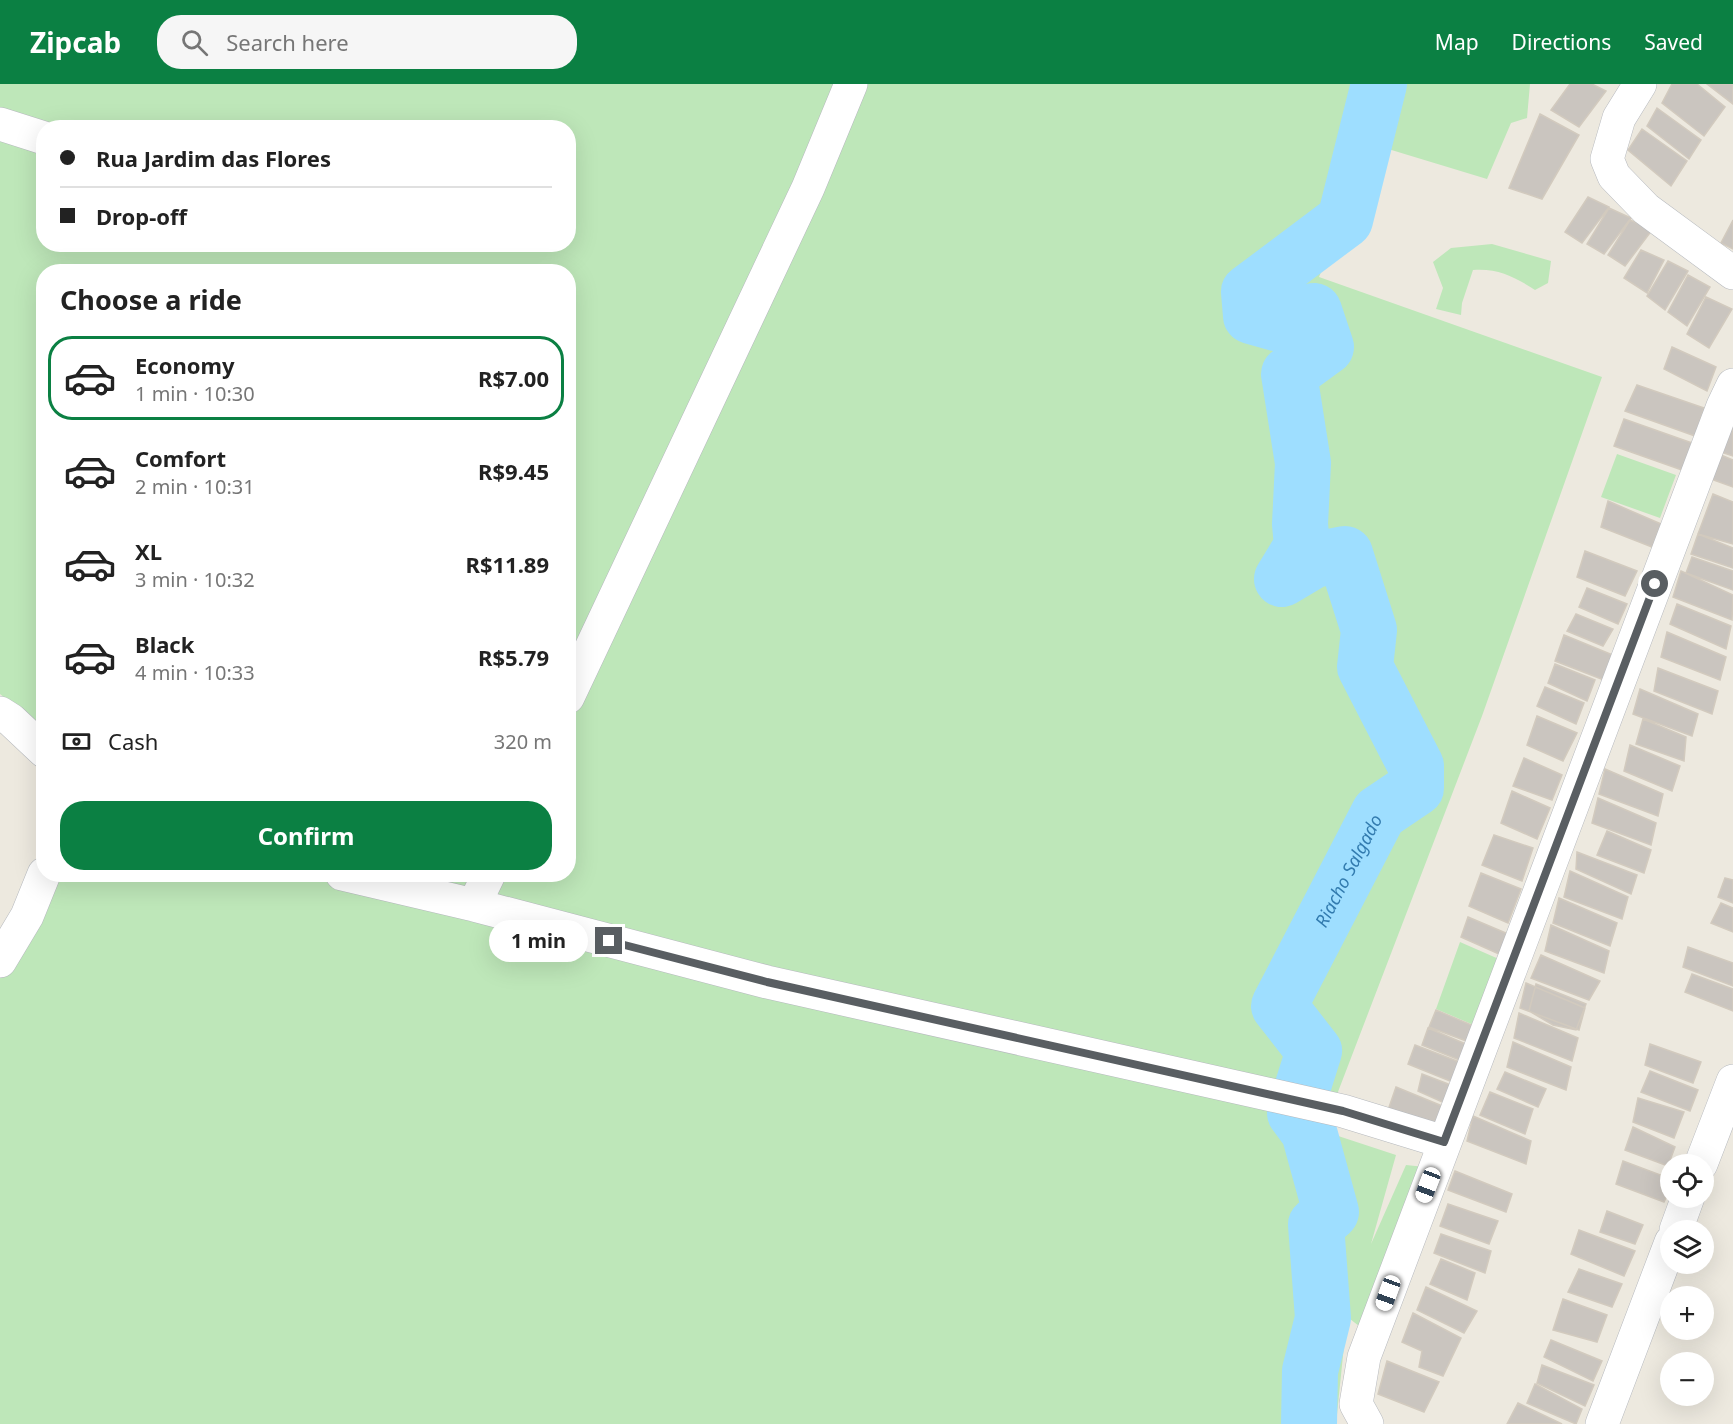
<!DOCTYPE html>
<html lang="en">
<head>
<meta charset="utf-8">
<style>
	:root { --surface:#fff; --page:#f6f6f6; --text:#222; --muted:#767676; --line:#e0e0e0; --accent:#0b8043 }
	body { margin:0; font-family:"Noto Sans",sans-serif; background:var(--page); color:var(--text); height:100vh; display:flex; flex-direction:column; font-size:22px; white-space:nowrap }
	* { box-sizing:border-box; margin:0 }
	p { font-size:20px; color:var(--muted) }
	.icon { flex:none; width:33px; height:33px; fill:none; stroke:currentColor; stroke-width:2; stroke-linecap:round; stroke-linejoin:round }
	.map { position:relative; flex:1; overflow:hidden }
	.side { position:absolute; left:36px; top:180px; width:540px; height:618px; display:flex; flex-direction:column; background:var(--surface); border-radius:24px; box-shadow:0 6px 24px #0002 }
	.side>* { flex:none }
	.banner { position:absolute; left:36px; top:36px; width:540px; height:132px; border-radius:24px; box-shadow:0 6px 24px #0002; display:grid; align-content:center; height:132px; padding:0 24px; background:var(--surface) }
	.buttons { position:absolute; left:1660px; top:1070px; display:grid; gap:12px }
	.buttons a { display:grid; place-items:center; width:54px; height:54px; border-radius:50%; background:var(--surface); box-shadow:0 6px 24px #0002; font-size:30px }
	.end { position:absolute; width:27px; height:27px; margin:-14px; border:8px solid #595e62; background:#fff; box-shadow:0 0 0 3px #fff }
	.from { border-radius:50% }
	.bubble { position:absolute; height:42px; border-radius:21px; background:var(--surface); box-shadow:0 6px 24px #0002; font-size:20px; font-weight:700; line-height:42px; text-align:center }
	.car { position:absolute; width:18px; height:36px; margin:-18px -9px; border-radius:8px; box-shadow:0 0 4px 2px #0007; background:linear-gradient(#fff 24%,#345 0 40%,#fff 0 76%,#345 0 86%,#fff 0) }
	.banner b { display:flex; align-items:center; gap:21px; height:57px; font-size:22px }
	.banner b+b { border-top:2px solid var(--line) }
	.banner i { width:15px; height:15px; background:var(--text) }
	ul { padding:0; list-style:none }
	li { display:flex; align-items:center; gap:18px; height:84px; margin:0 12px 9px; padding:0 12px; border:3px solid transparent; border-radius:24px }
	li div { flex:1 }
	li b { display:block; font-size:22px }
	li em { font-style:normal; font-weight:700 }
	li.current { border-color:var(--accent) }
	li>.icon { width:54px; height:54px; stroke-width:1.5 }
	h2 { padding:0 24px; font-size:27px; line-height:72px }
	.pay { display:flex; align-items:center; gap:15px; height:66px; padding:0 24px; font-size:22px }
	.pay p { margin-inline-start:auto }
	.primary-button { display:flex; gap:12px; margin-top:auto; padding:12px 24px }
	.primary-button a { flex:1; height:69px; border-radius:24px; background:var(--accent); color:#fff; font-size:24px; font-weight:700; line-height:69px; text-align:center }
	header { display:flex; align-items:center; gap:36px; box-sizing:border-box; height:84px; padding:0 30px; background:var(--accent); color:#fff }
	header strong { font-size:28px }
	nav { display:flex; gap:33px; margin-inline-start:auto; font-size:21px }
	.search { width:420px; height:54px; background:var(--page); display:flex; align-items:center; gap:15px; box-sizing:border-box; padding:0 21px; border-radius:24px; color:var(--muted); font-size:22px }
	.map>svg:first-child { display:block }
	.green { fill:#bee7b9; fill-rule:evenodd }
	.lines { fill:none; stroke-linecap:round; stroke-linejoin:round }
	.river { stroke:#9edeff; stroke-width:56 }
	.building { fill:#cac5bf; stroke:#d2cabe; stroke-width:1.5 }
	.minor-casing { stroke:#b6b9be; stroke-width:34 }
	.minor { stroke:#fff; stroke-width:33 }
	.route { stroke:#595e62; stroke-width:8 }
	.labels { text-anchor:middle; stroke-width:6; stroke-linejoin:round; paint-order:stroke }
	.water-label { font-size:18px; font-style:italic; fill:#327baf; stroke:#fff }
</style>
</head>
<body>
<header>
<strong>Zipcab</strong>
<div class="search"><svg class="icon" aria-label="search" viewBox="0 0 24 24"><circle cx="10" cy="10" r="6"/><path d="M15 15l6 6"/></svg>Search here</div>
<nav><a>Map</a><a>Directions</a><a>Saved</a></nav>
</header>
<div class="map">
<svg width="1733" height="1340" viewBox="0 0 1733 1340">
	<rect width="100%" height="100%" fill="#ede9df"/>
	<path class="green" d="M0,0H1530L1527,34L1511,39L1487,95L1375,61L1319,193L1602,293L1482,632L1323,1047L1396,1071L1371,1160L1406,1081L1425,1083L1359,1242L1350,1235L1345,1252L1336,1340H0V884L54,791L568,790V188H44L43,645L0,610ZM44,44H568V160H44Z
		M1492,160L1551,177L1548,199L1535,206C1515,193 1498,184 1473,186L1462,219L1461,231L1436,225L1443,204L1433,178L1451,164Z
		M1617,370L1676,391L1660,434L1601,413Z
		M1460,858L1501,876L1476,942L1436,925Z"/>
	<g class="lines">
		<g class="river">
			<path id="s1" d="M1302,1005L1314,967L1279,922L1379,729L1416,704V682L1365,583L1369,546L1345,470L1314,476L1282,495L1302,462L1300,440L1303,379L1289,290L1326,263L1314,227L1287,242L1251,232L1249,208L1345,136L1379,0"/>
			<path d="M1295,1029L1309,1048L1331,1128L1316,1141L1323,1234L1310,1287L1309,1340"/>
		</g>
	</g>
	<path class="building" d="M1570,0H1592L1606,7L1579,43L1551,26Z
		M1672,0H1697L1725,23L1704,52L1662,19Z
		M1707,0H1733V20Z
		M1657,24L1701,56L1689,75L1647,42Z
		M1540,30L1579,51L1542,115L1509,104Z
		M1642,45L1687,77L1671,102L1628,66Z
		M1588,113L1609,123L1582,159L1565,148Z
		M1609,124L1631,134L1604,170L1587,160Z
		M1630,136L1652,146L1625,182L1608,171Z
		M1733,136V165L1721,159Z
		M1641,166L1664,176L1647,209L1624,194Z
		M1668,177L1688,187L1665,226L1647,212Z
		M1688,191L1710,203L1687,242L1668,228Z
		M1706,213L1732,225L1709,264L1687,250Z
		M1672,263L1716,283L1707,307L1664,285Z
		M1637,301L1704,324L1695,352L1625,327Z
		M1624,335L1692,359L1682,386L1614,362Z
		M1731,344L1733,345V372L1721,368Z
		M1721,371L1733,376V403L1711,395Z
		M1713,410L1733,418V460L1698,450Z
		M1608,417L1661,440L1652,463L1601,443Z
		M1698,450L1733,464V484L1691,470Z
		M1585,467L1637,487L1625,512L1577,493Z
		M1692,473L1733,487V506L1686,489Z
		M1681,487L1733,511L1732,536L1673,513Z
		M1587,504L1627,520L1618,540L1579,523Z
		M1677,520L1731,542L1726,565L1670,540Z
		M1576,530L1613,545L1603,562L1567,547Z
		M1667,548L1726,573L1720,596L1661,573Z
		M1564,551L1615,572L1604,596L1555,577Z
		M1555,580L1595,596L1587,617L1548,599Z
		M1658,584L1718,607L1712,630L1654,607Z
		M1545,603L1584,619L1576,640L1537,622Z
		M1640,605L1698,630L1692,652L1633,630Z
		M1537,632L1577,649L1563,677L1527,661Z
		M1643,635L1686,653L1684,677L1636,660Z
		M1630,661L1680,682L1672,707L1624,687Z
		M1524,674L1562,691L1552,716L1513,702Z
		M1605,685L1663,710L1658,732L1599,710Z
		M1512,707L1550,724L1537,755L1501,739Z
		M1598,714L1656,739L1651,761L1592,739Z
		M1607,747L1651,766L1644,789L1597,771Z
		M1494,751L1533,764L1522,797L1482,781Z
		M1577,768L1637,791L1631,810L1576,785Z
		M1570,787L1628,813L1622,835L1564,813Z
		M1481,789L1521,805L1508,839L1469,822Z
		M1725,794L1733,796V819L1718,813Z
		M1559,814L1617,839L1610,862L1553,839Z
		M1721,819L1733,824V848L1711,839Z
		M1468,833L1508,850L1499,870L1461,853Z
		M1551,841L1609,867L1604,889L1545,867Z
		M1688,863L1733,879V902L1683,883Z
		M1541,871L1600,897L1589,916L1531,894Z
		M1692,890L1733,905V927L1685,908Z
		M1526,899L1585,924L1579,946L1520,924Z
		M1536,900L1586,920L1576,946L1553,941L1529,927Z
		M1436,926L1476,943L1469,958L1429,943Z
		M1519,929L1578,954L1572,977L1514,954Z
		M1428,944L1468,961L1462,977L1422,961Z
		M1513,958L1571,983L1566,1006L1507,983Z
		M1650,960L1701,978L1693,999L1645,981Z
		M1415,961L1462,979L1455,999L1408,980Z
		M1650,987L1698,1006L1690,1027L1641,1008Z
		M1505,988L1546,1005L1538,1023L1497,1005Z
		M1422,990L1456,1003L1449,1021L1418,1007Z
		M1396,1003L1447,1024L1435,1049L1387,1029Z
		M1490,1008L1533,1025L1525,1050L1480,1031Z
		M1638,1014L1684,1028L1674,1054L1633,1038Z
		M1473,1032L1531,1057L1526,1080L1467,1057Z
		M1633,1043L1675,1063L1668,1082L1625,1066Z
		M1623,1077L1671,1095V1103L1664,1118L1616,1100Z
		M1455,1087L1512,1110L1506,1128L1448,1106Z
		M1448,1120L1498,1137L1489,1160L1440,1142Z
		M1607,1127L1643,1141L1635,1160L1600,1148Z
		M1579,1146L1635,1167L1624,1192L1571,1170Z
		M1441,1150L1491,1167L1485,1189L1434,1169Z
		M1441,1175L1475,1189L1467,1216L1430,1200Z
		M1579,1185L1622,1200L1612,1223L1568,1208Z
		M1426,1203L1477,1227L1464,1249L1417,1226Z
		M1563,1215L1607,1231L1597,1258L1553,1246Z
		M1413,1229L1461,1254L1443,1292L1419,1283L1422,1267L1402,1258Z
		M1551,1256L1602,1277L1593,1297L1544,1273Z
		M1387,1277L1439,1298L1424,1328L1378,1310Z
		M1542,1281L1594,1301L1585,1322L1537,1299Z
		M1535,1300L1582,1325L1576,1340L1527,1319Z
		M1518,1319L1562,1340H1507Z"/>
	<g class="lines">
		<g class="minor-casing">
			<path id="minor" d="M1640,0L1619,34L1607,75L1614,92L1646,125L1733,189
				M0,40L44,54
				M568,613L808,104L851,0
				M0,629L11,636L44,667
				M342,790L474,821L767,898L1343,1027L1444,1058
				M474,821L489,790
				M0,877L27,832L44,790
				M1701,1080L1733,997
				M1676,1146L1688,1113
				M1367,1340L1356,1320L1364,1273L1723,322L1733,301
				M1602,1340L1671,1158"/>
		</g>
		<use href="#minor" class="minor"/>
	</g>
	<g class="lines">
		<path class="route" d="M609,857L767,898L1343,1027L1444,1058L1655,500"/>
	</g>
	<g class="labels">
		<g class="water-label">
			<text dy="6" stroke="none"><textPath href="#s1" startOffset="249">Riacho Salgado</textPath></text>
		</g>
	</g>
</svg>
<div class="buttons">
<a><svg class="icon" aria-label="locate" viewBox="0 0 24 24"><circle cx="12" cy="12" r="6"/><path d="M12 2v4M12 18v4M2 12h4M18 12h4"/></svg></a>
<a><svg class="icon" aria-label="layers" viewBox="0 0 24 24"><path d="M12 4l9 5-9 5-9-5zM3 14l9 5 9-5"/></svg></a>
<a>+</a>
<a>−</a>
</div>
<i class="end from" style="left:1655px;top:500px"></i>
<i class="end" style="left:609px;top:857px"></i>
<div class="bubble" style="left:489px;top:836px;width:99px">1 min</div>
<i class="car" style="left:1428px;top:1101px;rotate:201deg"></i>
<i class="car" style="left:1388px;top:1209px;rotate:200deg"></i>
<div class="banner">
<b><i class="from"></i>Rua Jardim das Flores</b>
<b><i></i>Drop-off</b>
</div>
<section class="side">
<h2>Choose a ride</h2>
<ul>
<li class="current"><svg class="icon" aria-label="car" viewBox="0 0 24 24"><path d="M5 17H2v-5l4-1 3-4h7l3 4 3 1v5h-3M9 17h6M6 11h13"/><circle cx="7" cy="17" r="2"/><circle cx="17" cy="17" r="2"/></svg><div><b>Economy</b><p>1 min · 10:30</p></div><em>R$7.00</em></li>
<li><svg class="icon" aria-label="car" viewBox="0 0 24 24"><path d="M5 17H2v-5l4-1 3-4h7l3 4 3 1v5h-3M9 17h6M6 11h13"/><circle cx="7" cy="17" r="2"/><circle cx="17" cy="17" r="2"/></svg><div><b>Comfort</b><p>2 min · 10:31</p></div><em>R$9.45</em></li>
<li><svg class="icon" aria-label="car" viewBox="0 0 24 24"><path d="M5 17H2v-5l4-1 3-4h7l3 4 3 1v5h-3M9 17h6M6 11h13"/><circle cx="7" cy="17" r="2"/><circle cx="17" cy="17" r="2"/></svg><div><b>XL</b><p>3 min · 10:32</p></div><em>R$11.89</em></li>
<li><svg class="icon" aria-label="car" viewBox="0 0 24 24"><path d="M5 17H2v-5l4-1 3-4h7l3 4 3 1v5h-3M9 17h6M6 11h13"/><circle cx="7" cy="17" r="2"/><circle cx="17" cy="17" r="2"/></svg><div><b>Black</b><p>4 min · 10:33</p></div><em>R$5.79</em></li>
</ul>
<div class="pay"><svg class="icon" aria-label="cash" viewBox="0 0 24 24"><path d="M3 7h18v10H3z"/><circle cx="12" cy="12" r="2"/></svg>Cash<p>320 m</p></div>
<div class="primary-button"><a>Confirm</a></div>
</section>
</div>
</body>
</html>
